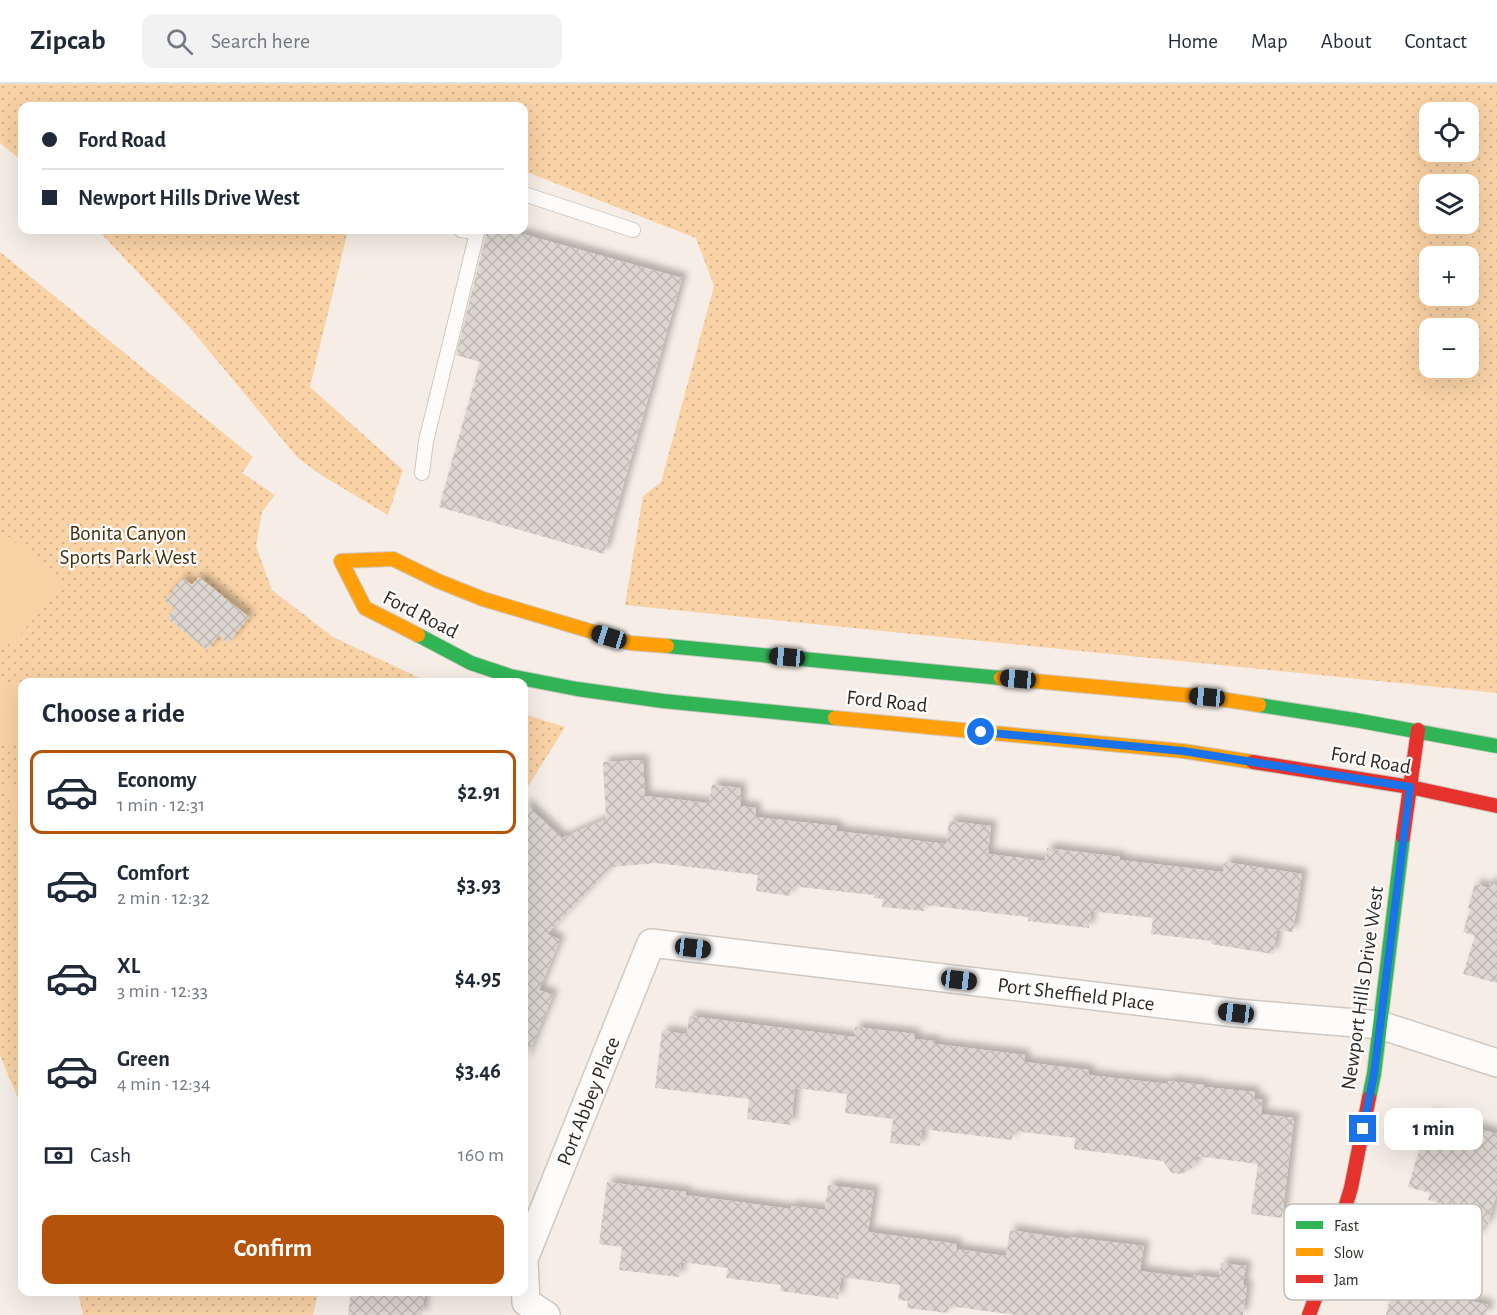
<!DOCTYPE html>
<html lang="en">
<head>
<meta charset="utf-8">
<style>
	:root { --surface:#fff; --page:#f2f2f3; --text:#1f2937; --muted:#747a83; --line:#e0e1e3; --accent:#b45309 }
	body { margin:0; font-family:"Alegreya Sans",sans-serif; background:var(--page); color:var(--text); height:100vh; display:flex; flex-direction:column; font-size:22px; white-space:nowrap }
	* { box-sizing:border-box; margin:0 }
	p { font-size:20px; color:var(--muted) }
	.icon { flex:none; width:33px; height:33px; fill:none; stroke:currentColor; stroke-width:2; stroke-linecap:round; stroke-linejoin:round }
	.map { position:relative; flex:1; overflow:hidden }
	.details { position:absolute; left:18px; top:594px; width:510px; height:618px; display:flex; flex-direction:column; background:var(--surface); border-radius:12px; box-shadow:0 6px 24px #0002 }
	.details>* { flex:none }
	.hud { position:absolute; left:18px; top:18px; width:510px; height:132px; border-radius:12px; box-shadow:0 6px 24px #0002; display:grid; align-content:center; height:132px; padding:0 24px; background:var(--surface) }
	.tools { position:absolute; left:1419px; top:18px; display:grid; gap:12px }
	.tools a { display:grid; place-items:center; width:60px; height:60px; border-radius:12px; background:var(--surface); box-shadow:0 6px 24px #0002; font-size:30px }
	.end { position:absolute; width:27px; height:27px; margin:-14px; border:8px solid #1a73e8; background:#fff; box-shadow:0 0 0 3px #fff }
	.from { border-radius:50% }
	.bubble { position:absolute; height:42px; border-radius:12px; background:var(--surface); box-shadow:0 6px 24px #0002; font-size:20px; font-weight:700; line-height:42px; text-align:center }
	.car { position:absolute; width:18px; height:36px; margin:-18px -9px; border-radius:8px; box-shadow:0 0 4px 2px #0007; background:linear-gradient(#222 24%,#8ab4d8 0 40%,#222 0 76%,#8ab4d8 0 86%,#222 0) }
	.hud b { display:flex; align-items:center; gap:21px; height:57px; font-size:22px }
	.hud b+b { border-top:2px solid var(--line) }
	.hud i { width:15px; height:15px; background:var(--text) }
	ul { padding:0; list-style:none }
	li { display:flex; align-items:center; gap:18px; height:84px; margin:0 12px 9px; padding:0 12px; border:3px solid transparent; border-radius:12px }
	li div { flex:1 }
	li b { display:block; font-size:22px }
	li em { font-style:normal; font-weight:700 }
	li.active { border-color:var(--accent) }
	li>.icon { width:54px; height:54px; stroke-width:1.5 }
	h2 { padding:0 24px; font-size:27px; line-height:72px }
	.pay { display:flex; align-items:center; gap:15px; height:66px; padding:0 24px; font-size:22px }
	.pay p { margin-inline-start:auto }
	.button { display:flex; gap:12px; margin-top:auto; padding:12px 24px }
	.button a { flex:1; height:69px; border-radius:12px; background:var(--accent); color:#fff; font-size:24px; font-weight:700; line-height:69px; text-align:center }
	header { display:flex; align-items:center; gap:36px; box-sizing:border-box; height:84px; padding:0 30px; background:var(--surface); border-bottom:2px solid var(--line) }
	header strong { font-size:28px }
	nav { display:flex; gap:33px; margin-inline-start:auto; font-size:21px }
	.search { width:420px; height:54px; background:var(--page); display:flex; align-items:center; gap:15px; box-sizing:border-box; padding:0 21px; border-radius:12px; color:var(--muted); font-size:22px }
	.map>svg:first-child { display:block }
	.grass { fill:url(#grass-dots); fill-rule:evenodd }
	.garden { fill:#f9d2a6 }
	.building { fill:url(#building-cross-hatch); filter:url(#shadow) }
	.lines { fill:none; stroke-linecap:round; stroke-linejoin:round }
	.lane-casing { stroke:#cec8c1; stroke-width:16 }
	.street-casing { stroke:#cec8c1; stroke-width:30 }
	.fast-casing { stroke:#cec8c1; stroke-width:16 }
	.slow-casing { stroke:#cec8c1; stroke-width:16 }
	.jam-casing { stroke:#cec8c1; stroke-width:16 }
	.lane { stroke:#fefcfb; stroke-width:14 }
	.street { stroke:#fefcfb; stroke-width:27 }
	.fast { stroke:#30b455; stroke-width:14 }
	.slow { stroke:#ff9f0a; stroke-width:14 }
	.jam { stroke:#e5322d; stroke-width:14 }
	.route { stroke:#1a73e8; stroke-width:8 }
	.labels { text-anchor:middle; stroke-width:4.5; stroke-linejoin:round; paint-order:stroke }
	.park-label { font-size:21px; fill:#492e0b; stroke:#fefefe }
	.street-label { font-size:21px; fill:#2f2a25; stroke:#fefefe }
	.key { fill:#fefefe; stroke:#c0bebd; stroke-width:1.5 }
	.key-label { font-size:16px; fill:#2f2a25 }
</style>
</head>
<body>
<header>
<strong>Zipcab</strong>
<div class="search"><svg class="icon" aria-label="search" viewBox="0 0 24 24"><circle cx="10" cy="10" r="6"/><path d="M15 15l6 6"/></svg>Search here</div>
<nav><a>Home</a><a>Map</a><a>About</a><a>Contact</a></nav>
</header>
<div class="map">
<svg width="1497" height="1231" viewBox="0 0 1497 1231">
	<defs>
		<pattern id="grass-dots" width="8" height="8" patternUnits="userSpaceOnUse" patternTransform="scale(1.5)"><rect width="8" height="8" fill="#f9d2a6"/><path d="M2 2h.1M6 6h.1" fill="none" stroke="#d6b48f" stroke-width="1.8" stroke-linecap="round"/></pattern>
		<pattern id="building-cross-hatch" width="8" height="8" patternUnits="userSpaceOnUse" patternTransform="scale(1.5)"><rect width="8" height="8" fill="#dcd6d0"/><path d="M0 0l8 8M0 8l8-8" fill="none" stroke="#bdb8b2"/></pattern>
		<filter id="shadow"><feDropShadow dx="5.5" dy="-5.5" stdDeviation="3" flood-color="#0004"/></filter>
	</defs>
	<rect width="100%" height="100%" fill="#f6eee6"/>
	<path class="grass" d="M0,0H1497V609L625,521L643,412L661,398L714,202L696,154L524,87V22H22V77L0,59ZM1468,28V68H1430V28ZM1468,100V140H1430V100ZM1468,172V212H1430V172ZM1468,244V284H1430V244Z
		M98,146H348L310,303L403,386L388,431L321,391L297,373L190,244Z
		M0,168L253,373L242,389L275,411L262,428L256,462L272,506L333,553L428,598H22V1024L0,971Z
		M524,630L565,643L524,709Z
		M78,1208H318L313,1231H83Z"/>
	<path class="garden" d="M0,446L64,498L11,562L0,554Z
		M15,597L22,635V658L0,662V600Z
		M22,699V762H19L7,702Z"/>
	<path class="building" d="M485,146H508L682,194L604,470L439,423L480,278L456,271L486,151Z
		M199,493L249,533L228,559L219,551L207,566L167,534L175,524L165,517L183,494L192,501Z
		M643,676L645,712L709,719L712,701L741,704L740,722L756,724L755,733L837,742V747L946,760L949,737L991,742L988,770L1045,777L1047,764L1120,773V776L1223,788L1225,778L1302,790L1293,848L1277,846L1273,870L1211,860L1212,857L1151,850L1153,834L1091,827L1089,844L1028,837V833L925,821L924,827L882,823L883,815L874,814V811L791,802L790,812L756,807L758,791L656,779L611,783L547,850L560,856L539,906L553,911L524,980V719L562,754L606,735L603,678Z
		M1490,799H1497V899L1463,890L1475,852L1463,848L1470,825L1468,824L1475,800L1489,804Z
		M689,932L854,953L855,943L915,950L914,955L935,957V960L1025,971L1024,978L1089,986V991L1168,1000V997L1204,1001V1003L1255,1008L1254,1015L1263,1016L1261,1030L1294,1034L1282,1134L1251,1130L1258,1080L1196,1072L1195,1082L1182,1090L1172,1089L1163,1077L1138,1074V1073L1074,1065L1075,1054L1013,1047L1012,1056L922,1045L920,1062L890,1059L893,1035L845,1029L847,1010L795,1004L791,1041L747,1035L749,1015L655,1004L662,947L687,950Z
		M1430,1030L1497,1050V1109L1487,1142L1483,1141L1479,1153L1475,1151L1474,1155L1444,1145L1451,1122L1428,1116L1430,1109L1408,1103Z
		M607,1098L686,1108V1111L791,1125V1122L825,1126L828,1101L874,1107L868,1148L957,1160L956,1165L1006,1172L1010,1146L1070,1155V1153L1144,1162L1140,1187L1193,1194V1191L1219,1194L1221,1179L1246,1182L1243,1201H1247L1243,1231H1016L949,1222L948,1229L907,1224L908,1217L898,1216L900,1201L841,1193L838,1215L780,1207L781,1201L726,1194L728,1184L681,1178L679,1193L619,1186L622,1163L599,1160Z
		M1393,1199L1488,1221L1487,1231H1386Z
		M351,1208H425L422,1231H348Z"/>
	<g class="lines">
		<g class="lane-casing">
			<path id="lane" d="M524,110L633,146
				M422,389L426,357L477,149L461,146"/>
		</g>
		<g class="street-casing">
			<path id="street" d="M524,1175L651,859L1236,929L1380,941L1497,979
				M524,1178L526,1218L546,1231"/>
		</g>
		<g class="fast-casing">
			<path id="fast" d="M418,551L471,579L510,592L577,605L663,617L835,634
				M667,562L1001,594
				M1259,621L1355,636L1497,662
				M1369,1014L1374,990L1403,753"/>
		</g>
		<g class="slow-casing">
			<path id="slow" d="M418,551L365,524L341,477L393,475L438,497L483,515L630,559L667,562
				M1001,594L1207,613L1259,621
				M835,634L1183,667L1253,678"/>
		</g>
		<g class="jam-casing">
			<path id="jam" d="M1253,678L1410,703L1497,722
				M1403,753L1418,646
				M1309,1231L1329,1177L1351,1104L1369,1014"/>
		</g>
		<use href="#lane" class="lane"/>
		<use href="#street" class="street"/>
		<use href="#fast" class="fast"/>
		<use href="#slow" class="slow"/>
		<use href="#jam" class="jam"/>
	</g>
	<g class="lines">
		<path class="route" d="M981,648L1183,667L1410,703L1374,990L1363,1045"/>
	</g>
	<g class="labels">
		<g class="park-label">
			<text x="128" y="456">Bonita Canyon<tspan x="128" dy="24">Sports Park West</tspan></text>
		</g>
		<g class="street-label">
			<text transform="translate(421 530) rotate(27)" y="7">Ford Road</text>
			<text transform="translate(887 617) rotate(6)" y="7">Ford Road</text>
			<text transform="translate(1371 676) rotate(10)" y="7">Ford Road</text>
			<text transform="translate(1362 904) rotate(-82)" y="7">Newport Hills Drive West</text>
			<text transform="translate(1076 910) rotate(7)" y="7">Port Sheffield Place</text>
			<text transform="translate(588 1017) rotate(-68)" y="7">Port Abbey Place</text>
		</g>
	</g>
	<rect x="1284" y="1120" width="198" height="96" rx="9" class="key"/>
	<rect x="1296" y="1137" width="27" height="8" fill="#30b455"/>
	<rect x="1296" y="1164" width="27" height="8" fill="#ff9f0a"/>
	<rect x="1296" y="1191" width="27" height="8" fill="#e5322d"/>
	<g class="key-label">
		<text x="1334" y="1147">Fast</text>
		<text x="1334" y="1174">Slow</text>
		<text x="1334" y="1201">Jam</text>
	</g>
</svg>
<div class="tools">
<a><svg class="icon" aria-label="locate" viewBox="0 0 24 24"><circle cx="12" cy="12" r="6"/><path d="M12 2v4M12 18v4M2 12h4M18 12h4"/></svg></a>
<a><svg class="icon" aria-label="layers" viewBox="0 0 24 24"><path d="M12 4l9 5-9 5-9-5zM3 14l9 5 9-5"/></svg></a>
<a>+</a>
<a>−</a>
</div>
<i class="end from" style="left:981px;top:648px"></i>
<i class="end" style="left:1363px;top:1045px"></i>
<div class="bubble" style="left:1384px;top:1024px;width:99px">1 min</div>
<i class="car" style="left:609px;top:553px;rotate:287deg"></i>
<i class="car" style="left:787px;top:573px;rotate:275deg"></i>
<i class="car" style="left:1018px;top:595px;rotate:275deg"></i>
<i class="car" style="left:1207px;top:613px;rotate:275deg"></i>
<i class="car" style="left:693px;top:864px;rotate:97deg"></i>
<i class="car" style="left:959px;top:896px;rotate:97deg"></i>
<i class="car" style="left:1236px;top:929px;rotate:277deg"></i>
<div class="hud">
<b><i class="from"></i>Ford Road</b>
<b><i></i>Newport Hills Drive West</b>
</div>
<section class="details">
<h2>Choose a ride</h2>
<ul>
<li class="active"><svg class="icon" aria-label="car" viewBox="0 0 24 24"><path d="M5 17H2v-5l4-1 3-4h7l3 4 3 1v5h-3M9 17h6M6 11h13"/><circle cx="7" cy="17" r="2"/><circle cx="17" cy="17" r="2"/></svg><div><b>Economy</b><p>1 min · 12:31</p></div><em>$2.91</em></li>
<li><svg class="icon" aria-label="car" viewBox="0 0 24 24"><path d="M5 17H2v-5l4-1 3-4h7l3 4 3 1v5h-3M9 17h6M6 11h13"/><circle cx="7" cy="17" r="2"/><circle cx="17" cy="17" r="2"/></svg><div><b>Comfort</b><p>2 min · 12:32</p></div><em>$3.93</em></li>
<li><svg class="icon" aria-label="car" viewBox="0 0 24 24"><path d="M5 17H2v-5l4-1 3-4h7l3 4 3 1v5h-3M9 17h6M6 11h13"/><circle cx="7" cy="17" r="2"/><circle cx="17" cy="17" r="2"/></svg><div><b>XL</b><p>3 min · 12:33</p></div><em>$4.95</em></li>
<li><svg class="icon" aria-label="car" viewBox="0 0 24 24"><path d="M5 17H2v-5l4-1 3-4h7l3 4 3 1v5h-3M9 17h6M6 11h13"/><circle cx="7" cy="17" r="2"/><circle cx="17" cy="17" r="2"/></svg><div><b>Green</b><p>4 min · 12:34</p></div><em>$3.46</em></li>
</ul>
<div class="pay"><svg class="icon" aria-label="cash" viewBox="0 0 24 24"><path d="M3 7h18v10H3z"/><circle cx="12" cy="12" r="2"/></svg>Cash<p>160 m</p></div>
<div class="button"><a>Confirm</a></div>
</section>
</div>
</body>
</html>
